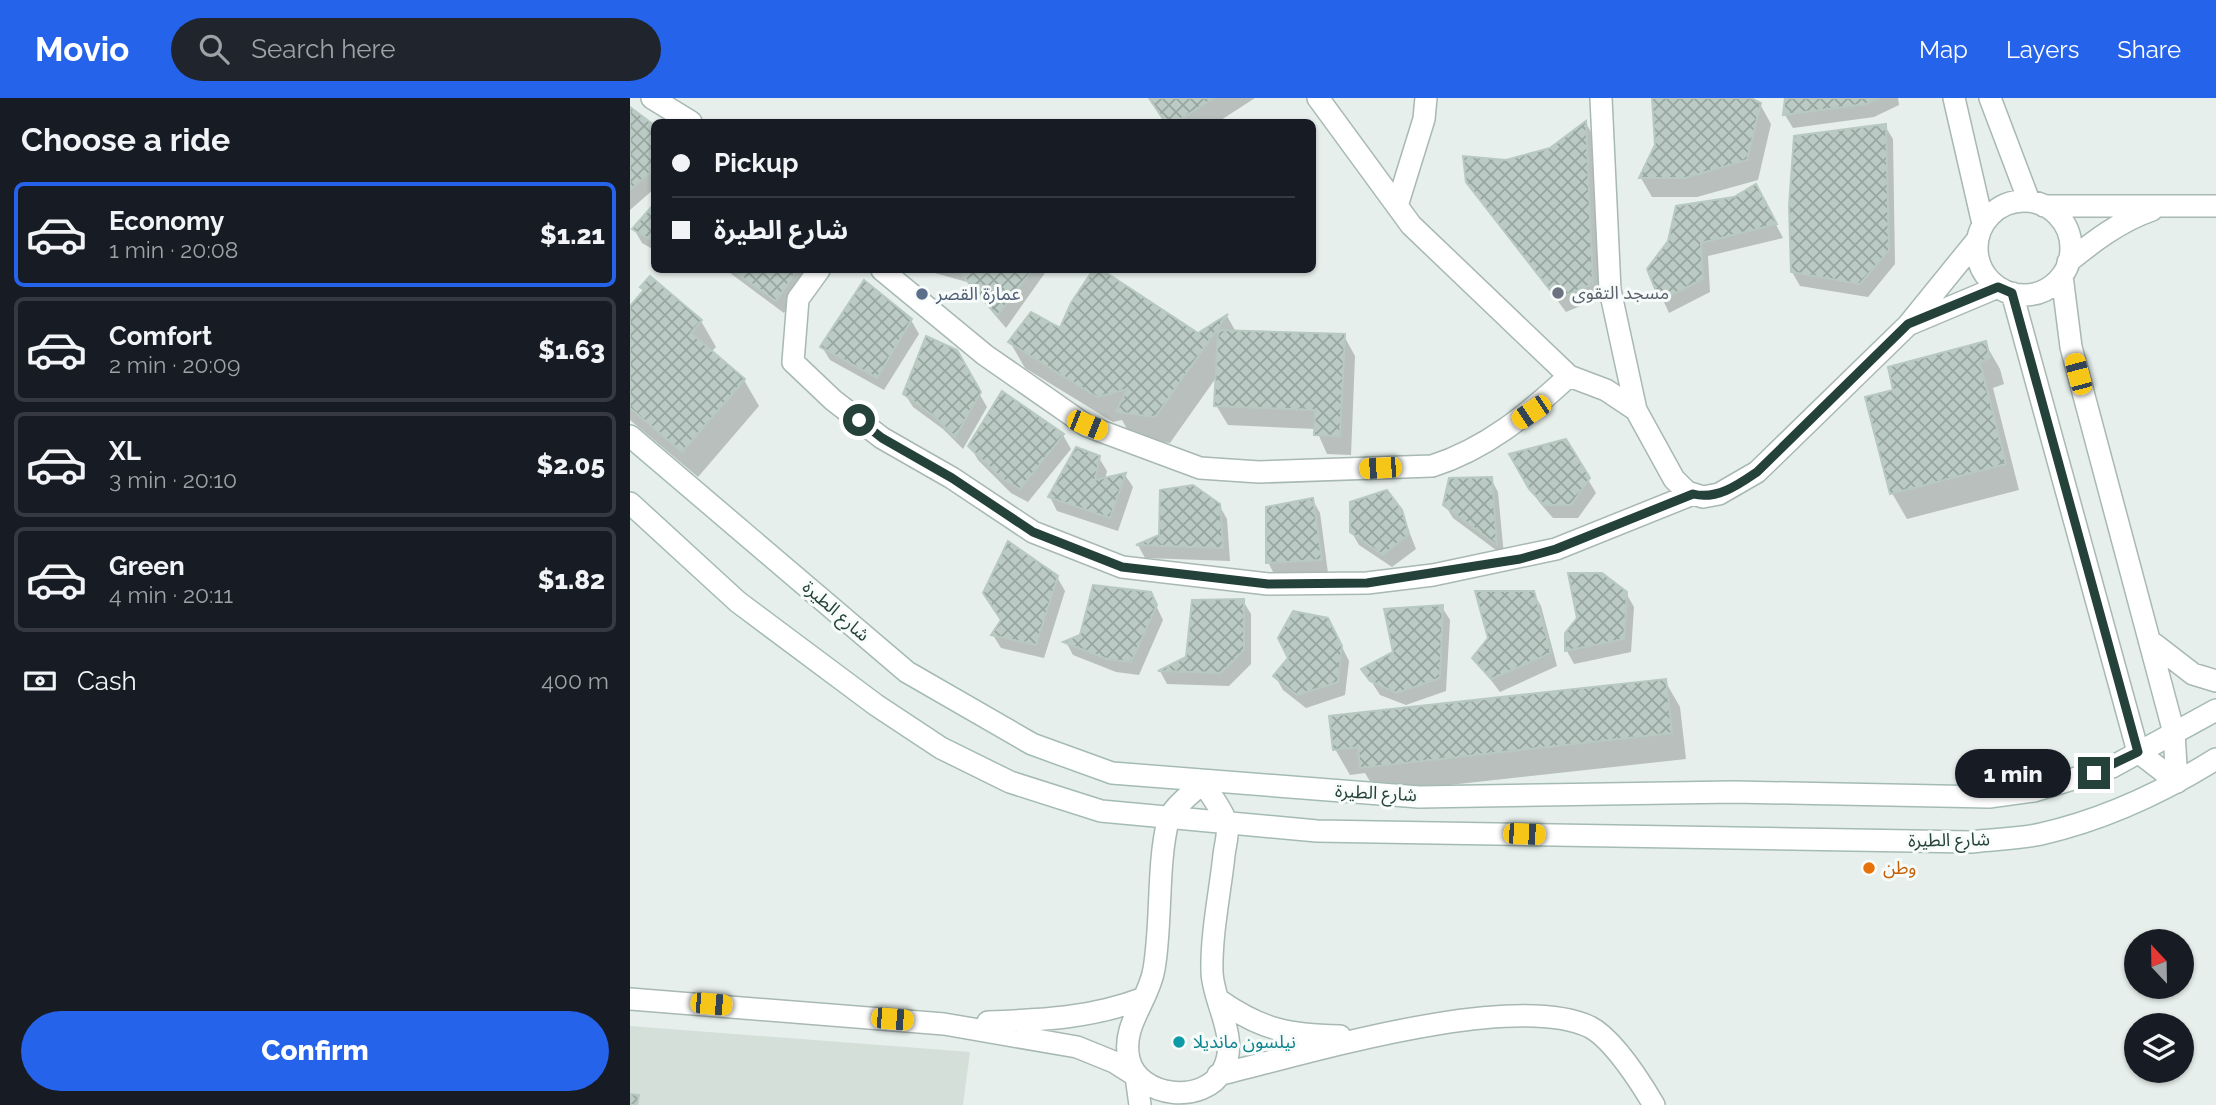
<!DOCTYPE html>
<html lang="en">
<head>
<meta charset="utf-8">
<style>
	:root { --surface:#171b24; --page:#20242c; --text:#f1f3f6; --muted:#9ea1a6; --line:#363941; --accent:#2563eb }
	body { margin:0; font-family:Raleway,"Noto Sans Arabic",sans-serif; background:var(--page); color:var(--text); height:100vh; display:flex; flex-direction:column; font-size:26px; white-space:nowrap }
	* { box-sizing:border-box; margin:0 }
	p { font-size:23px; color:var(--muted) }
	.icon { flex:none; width:38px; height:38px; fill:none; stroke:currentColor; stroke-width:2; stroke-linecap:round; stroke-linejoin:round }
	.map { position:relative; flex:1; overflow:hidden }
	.details { display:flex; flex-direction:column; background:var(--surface); width:630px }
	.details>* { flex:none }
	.guide { position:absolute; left:21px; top:21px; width:665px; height:154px; border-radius:10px; box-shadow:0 2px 5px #0004; display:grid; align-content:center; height:154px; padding:0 21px; background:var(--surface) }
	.needle { width:46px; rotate:338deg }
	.fabs { position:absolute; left:1494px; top:831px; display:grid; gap:14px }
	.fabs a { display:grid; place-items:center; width:70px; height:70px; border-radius:50%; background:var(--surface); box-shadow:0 2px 5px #0004; font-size:35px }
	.end { position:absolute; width:32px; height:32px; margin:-16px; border:9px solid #24423a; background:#fff; box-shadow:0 0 0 4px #fff }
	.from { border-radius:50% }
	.bubble { position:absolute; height:49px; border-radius:24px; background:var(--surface); box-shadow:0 2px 5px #0004; font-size:23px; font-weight:800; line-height:49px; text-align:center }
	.car { position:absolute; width:21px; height:42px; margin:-21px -10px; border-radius:9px; box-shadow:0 0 5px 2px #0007; background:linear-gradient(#f5c518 24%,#345 0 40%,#f5c518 0 76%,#345 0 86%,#f5c518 0) }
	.guide b { display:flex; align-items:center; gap:24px; height:66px; font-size:26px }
	.guide b+b { border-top:2px solid var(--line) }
	.guide i { width:18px; height:18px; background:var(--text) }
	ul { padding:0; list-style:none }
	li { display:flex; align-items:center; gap:21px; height:105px; margin:0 14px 10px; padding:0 7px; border:4px solid var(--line); border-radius:10px }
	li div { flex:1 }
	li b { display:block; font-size:26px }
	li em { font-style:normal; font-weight:800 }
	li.current { border-color:var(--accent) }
	li>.icon { width:63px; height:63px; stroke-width:1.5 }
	h2 { padding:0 21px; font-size:32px; line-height:84px }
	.pay { display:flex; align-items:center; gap:18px; height:77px; padding:0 21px; font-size:26px }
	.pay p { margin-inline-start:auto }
	.button { display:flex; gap:14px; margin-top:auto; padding:14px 21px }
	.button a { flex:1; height:80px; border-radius:42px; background:var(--accent); color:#fff; font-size:28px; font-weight:800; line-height:80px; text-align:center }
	header { display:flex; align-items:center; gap:42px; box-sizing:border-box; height:98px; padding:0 35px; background:var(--accent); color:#fff }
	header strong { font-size:33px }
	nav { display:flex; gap:38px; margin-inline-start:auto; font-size:24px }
	.search { width:490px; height:63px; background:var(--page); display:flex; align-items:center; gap:18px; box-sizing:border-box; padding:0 24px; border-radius:38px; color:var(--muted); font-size:26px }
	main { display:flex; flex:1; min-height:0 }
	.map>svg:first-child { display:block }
	.built { fill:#d4dfda }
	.shadow { fill:#0003 }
	.building { fill:url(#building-cross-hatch); stroke:#b8c9c2; stroke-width:2 }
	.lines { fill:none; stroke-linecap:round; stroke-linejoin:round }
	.street-casing { stroke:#a8b8b2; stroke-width:24 }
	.secondary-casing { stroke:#a4bbb3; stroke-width:24 }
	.street { stroke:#fff; stroke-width:21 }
	.secondary { stroke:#fff; stroke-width:21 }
	.route { stroke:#24423a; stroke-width:9 }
	.worship-dot { fill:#6b7280; stroke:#f7fbf9; stroke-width:2.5 }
	.service-dot { fill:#5c6f8a; stroke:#f7fbf9; stroke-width:2.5 }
	.food-dot { fill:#e8710a; stroke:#f7fbf9; stroke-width:2.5 }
	.culture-dot { fill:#0f9aa8; stroke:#f7fbf9; stroke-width:2.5 }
	.labels { text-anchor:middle; stroke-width:6; stroke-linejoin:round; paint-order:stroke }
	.worship-label { font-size:18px; fill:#5b616d; stroke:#f7fbf9; text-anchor:start }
	.service-label { font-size:18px; fill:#4e5e75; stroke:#f7fbf9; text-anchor:start }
	.street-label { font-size:18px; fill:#24423a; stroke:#f7fbf9 }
	.food-label { font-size:18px; fill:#c56008; stroke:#f7fbf9; text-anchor:start }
	.culture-label { font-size:18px; fill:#0d838f; stroke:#f7fbf9; text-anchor:start }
</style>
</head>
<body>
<header>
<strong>Movio</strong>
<div class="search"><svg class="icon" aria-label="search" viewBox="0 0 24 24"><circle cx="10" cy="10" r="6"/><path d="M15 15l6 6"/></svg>Search here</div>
<nav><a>Map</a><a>Layers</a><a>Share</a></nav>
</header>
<main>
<section class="details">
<h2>Choose a ride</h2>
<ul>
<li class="current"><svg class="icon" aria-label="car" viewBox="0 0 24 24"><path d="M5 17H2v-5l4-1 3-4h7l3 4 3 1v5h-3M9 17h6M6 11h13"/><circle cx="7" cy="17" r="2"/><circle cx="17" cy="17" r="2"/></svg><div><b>Economy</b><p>1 min · 20:08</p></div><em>$1.21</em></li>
<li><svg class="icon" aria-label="car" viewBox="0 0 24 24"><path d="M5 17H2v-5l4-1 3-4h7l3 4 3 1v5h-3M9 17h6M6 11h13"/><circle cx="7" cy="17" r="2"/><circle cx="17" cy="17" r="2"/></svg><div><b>Comfort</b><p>2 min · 20:09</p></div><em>$1.63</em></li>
<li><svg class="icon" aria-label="car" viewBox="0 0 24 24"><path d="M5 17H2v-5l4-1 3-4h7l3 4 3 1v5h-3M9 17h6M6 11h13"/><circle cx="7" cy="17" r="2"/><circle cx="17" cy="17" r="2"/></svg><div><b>XL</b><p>3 min · 20:10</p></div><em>$2.05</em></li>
<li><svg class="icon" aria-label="car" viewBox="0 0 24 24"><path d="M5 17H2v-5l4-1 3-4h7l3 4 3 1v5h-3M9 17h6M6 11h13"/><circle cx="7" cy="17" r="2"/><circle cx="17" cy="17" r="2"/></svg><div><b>Green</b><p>4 min · 20:11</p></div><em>$1.82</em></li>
</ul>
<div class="pay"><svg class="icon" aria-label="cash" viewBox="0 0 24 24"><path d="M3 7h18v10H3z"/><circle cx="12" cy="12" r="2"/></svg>Cash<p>400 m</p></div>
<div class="button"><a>Confirm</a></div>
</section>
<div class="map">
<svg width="1586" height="1007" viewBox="0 0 1586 1007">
	<defs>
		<pattern id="building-cross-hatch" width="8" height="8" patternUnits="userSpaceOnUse" patternTransform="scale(1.75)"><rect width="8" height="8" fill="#bbcac4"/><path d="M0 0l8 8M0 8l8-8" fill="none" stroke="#98a6a0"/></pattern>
	</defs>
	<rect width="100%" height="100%" fill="#e6efeb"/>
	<path class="built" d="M0,928L340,954L333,1007H0Z"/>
	<path class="shadow" d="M519,0H625L588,24H535Z
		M1023,0H1117L1130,6L1141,26L1128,82L1067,99H1022L1011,80L1027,48Z
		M1156,0H1268L1269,7L1244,19L1163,30L1155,17Z
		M0,12L24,30V91L0,112Z
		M956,25L963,38L970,200L936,214L838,83L877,64L921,51Z
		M1255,28L1263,41L1265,166L1238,199L1170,188L1162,174Z
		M1133,101L1153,140L1078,158L1080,194L1039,215L1019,171Z
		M24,108V152L12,145L4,131Z
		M96,172H182L154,215Z
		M294,172H417L376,230L337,184Z
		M465,172L568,237L597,218L606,234L714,238L725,258L721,357L697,356L686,331L598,327L586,307L588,277L540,345L502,340L492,322L483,324L395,270L380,244L431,232L443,206Z
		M0,211L71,223L86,249L81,254L114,282L129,308L68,379L0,322Z
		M281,222L289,236L254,292L200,262L192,249Z
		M1355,245L1370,271L1374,286L1363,290L1389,392L1277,421L1262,395L1265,293Z
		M325,254L357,309L333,351L313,331L283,309L275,296Z
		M373,295L433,337L441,351L398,404L381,395L348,362L340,348Z
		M935,343L966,395L948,420H923L909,404L882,357Z
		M469,360L477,373L475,382L495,377L503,389L488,433L427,413L420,399Z
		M861,381L868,394L874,458L823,420L815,407Z
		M682,401L690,415L698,475L645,478L638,464Z
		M589,407L597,421L600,463L515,460L508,447Z
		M771,413L786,451L762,469L729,447L721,433Z
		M427,479L435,493L414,560L371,550L363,537Z
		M520,495L533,522L509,577L486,574L443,557L436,544L452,538Z
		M903,495L911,508L927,568L870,594L844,560Z
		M996,495L1004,509L1001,554L944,566L937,553V535Z
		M613,503L621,516V566L599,588L537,586L530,573L558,560Z
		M812,509L820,522L816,593L776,607L750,597L734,572L765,555Z
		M705,535L719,563L715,597L676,610L653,592L645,578L660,560Z
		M1035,583L1050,609L1056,661L747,695L735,675L720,677L705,651Z"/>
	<path class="building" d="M519,0H584L546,24H535Z
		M1022,0H1121L1131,5L1117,62L1055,80H1009L1025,47Z
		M1155,0H1249L1236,6L1153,17Z
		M0,9L24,27V71L0,92Z
		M956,23L963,186L927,201L836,84L833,58L876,62L920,50Z
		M1256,26L1259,152L1230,186L1161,174L1159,108L1164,38Z
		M1126,86L1147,126L1071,145L1073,181L1030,203L1017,171L1038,143L1046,108L1104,99Z
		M24,106V144L2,131Z
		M102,172H167L146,203Z
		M328,172H402L367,218Z
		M463,172H472L568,235L598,216L525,319L486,314L497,291L467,299L378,244L401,214L430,230L441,205Z
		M20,178L72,222L61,235L115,281L52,354L0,310V208L14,192L10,189Z
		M234,182L282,221L247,280L190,249Z
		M588,232L715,236L710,338L684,337L685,312L584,308Z
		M296,238L327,252L351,294L325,339L304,318L273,296Z
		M1356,243L1360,260L1350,264L1376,366L1260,396L1235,299L1263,292L1258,269Z
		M372,293L434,336L390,391L372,381L338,348Z
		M936,341L960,380L941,407H914L899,391L879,356Z
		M446,349L470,358L465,382L496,375L480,420L418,399Z
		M862,379L867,447L813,407L819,380Z
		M563,387L590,406L593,450L506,447L529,437L530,392Z
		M757,392L772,412L779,436L753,457L720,434V404Z
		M683,400L692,462L636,465V409Z
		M378,443L428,478L406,547L361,537L371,522L353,495Z
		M938,475H972L997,494L994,541L935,553V535L947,520Z
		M463,487L521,494L527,507L501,564L477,561L433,544L450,537Z
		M845,493H904L921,555L861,581L842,560L858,540Z
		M614,501V552L591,575L528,573L556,559L562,502Z
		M813,507L810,580L767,595L740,583L731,571L763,554L754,511Z
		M663,513L698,520L712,548L708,584L667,597L643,578L658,560L648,540Z
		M1036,581L1042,635L730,670L728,649L703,652L699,618Z
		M0,996L9,997L7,1007H0Z"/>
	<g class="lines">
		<g class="street-casing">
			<path id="street" d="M22,0L61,24
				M688,0L781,127L939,278L976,292L1006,312L1044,381L1057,394L1073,399L1089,396L1127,374L1278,227L1347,142
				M971,0L980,192L1006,312
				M1324,0L1353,126
				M1360,0L1399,103
				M1347 150a47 47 0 1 1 94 0a47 47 0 1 1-94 0Z
				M767,108L794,21L796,0
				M1414,108H1586
				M1438,164C1464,143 1490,123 1522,112
				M189,172L168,201L163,264L203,302L252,340L322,380L403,434L492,469L638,486L737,485L803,477L926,451L1063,396
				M252,172L355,257L457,328L570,370L629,374L802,368C856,351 898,316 939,278
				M1432,178L1441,249L1544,635L1547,684
				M1382,195L1508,654L1547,684
				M1280,226L1368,189
				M1519,542L1563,576L1586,583
				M573,684C580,697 593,712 597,726C599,734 595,748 594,757C590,795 581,836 582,874C583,905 610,940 593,972C574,1007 508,1000 499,961C491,927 519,903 524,871C532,825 527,767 538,723C541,710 564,694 573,684Z
				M0,901L314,926L447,949L484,964L506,978L510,1007
				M589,902C632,932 659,937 710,938
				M358,924C413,922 462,920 514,900
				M588,977C674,956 882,892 960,929C983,941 1011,985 1024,1007"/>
		</g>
		<g class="secondary-casing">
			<path id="secondary" d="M0,338L277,574L402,646L482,675L789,699L1104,694L1359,699L1404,693L1482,669L1586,612
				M0,405L108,504L246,607L311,650L380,684L471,713L687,733L1341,744C1364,741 1388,741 1411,736C1473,722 1533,694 1586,661"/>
		</g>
		<use href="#street" class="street"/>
		<use href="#secondary" class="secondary"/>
	</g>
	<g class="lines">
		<path class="route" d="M229,322L252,340L322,380L403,434L492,469L638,486L737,485L890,461L926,451L1063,396C1087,402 1108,387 1127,374L1278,226L1368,189L1382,195L1508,654L1464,675"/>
	</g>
	<circle class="worship-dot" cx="928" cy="195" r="7"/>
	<circle class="service-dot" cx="292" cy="196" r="7"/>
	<circle class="food-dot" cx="1239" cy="770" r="7"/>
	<circle class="culture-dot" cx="549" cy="944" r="7"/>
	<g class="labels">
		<g class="worship-label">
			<text x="942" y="201">مسجد التقوى</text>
		</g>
		<g class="service-label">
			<text x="306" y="202">عمارة القصر</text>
		</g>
		<g class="street-label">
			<text transform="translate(206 513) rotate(41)" y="6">شارع الطيرة</text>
			<text transform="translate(746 695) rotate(3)" y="6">شارع الطيرة</text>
			<text transform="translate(1319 742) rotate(-1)" y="6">شارع الطيرة</text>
		</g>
		<g class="food-label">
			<text x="1253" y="776">وطن</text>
		</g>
		<g class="culture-label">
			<text x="563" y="950">نيلسون مانديلا</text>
		</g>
	</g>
</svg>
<div class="fabs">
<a><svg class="needle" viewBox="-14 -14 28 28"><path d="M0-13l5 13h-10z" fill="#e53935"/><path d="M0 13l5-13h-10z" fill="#9ea1a6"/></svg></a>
<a><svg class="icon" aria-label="layers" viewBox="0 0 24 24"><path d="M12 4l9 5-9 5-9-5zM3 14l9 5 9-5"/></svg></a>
</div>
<i class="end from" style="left:229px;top:322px"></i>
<i class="end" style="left:1464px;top:675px"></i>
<div class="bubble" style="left:1325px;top:651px;width:116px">1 min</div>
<i class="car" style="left:1448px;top:276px;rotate:345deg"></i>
<i class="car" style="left:901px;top:314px;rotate:236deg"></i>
<i class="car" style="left:457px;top:327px;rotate:112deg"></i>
<i class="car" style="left:750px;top:370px;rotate:267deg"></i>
<i class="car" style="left:894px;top:736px;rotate:92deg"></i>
<i class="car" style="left:81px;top:906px;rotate:95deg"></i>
<i class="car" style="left:262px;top:921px;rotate:95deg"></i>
<div class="guide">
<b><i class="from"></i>Pickup</b>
<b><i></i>شارع الطيرة</b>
</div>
</div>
</main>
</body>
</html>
